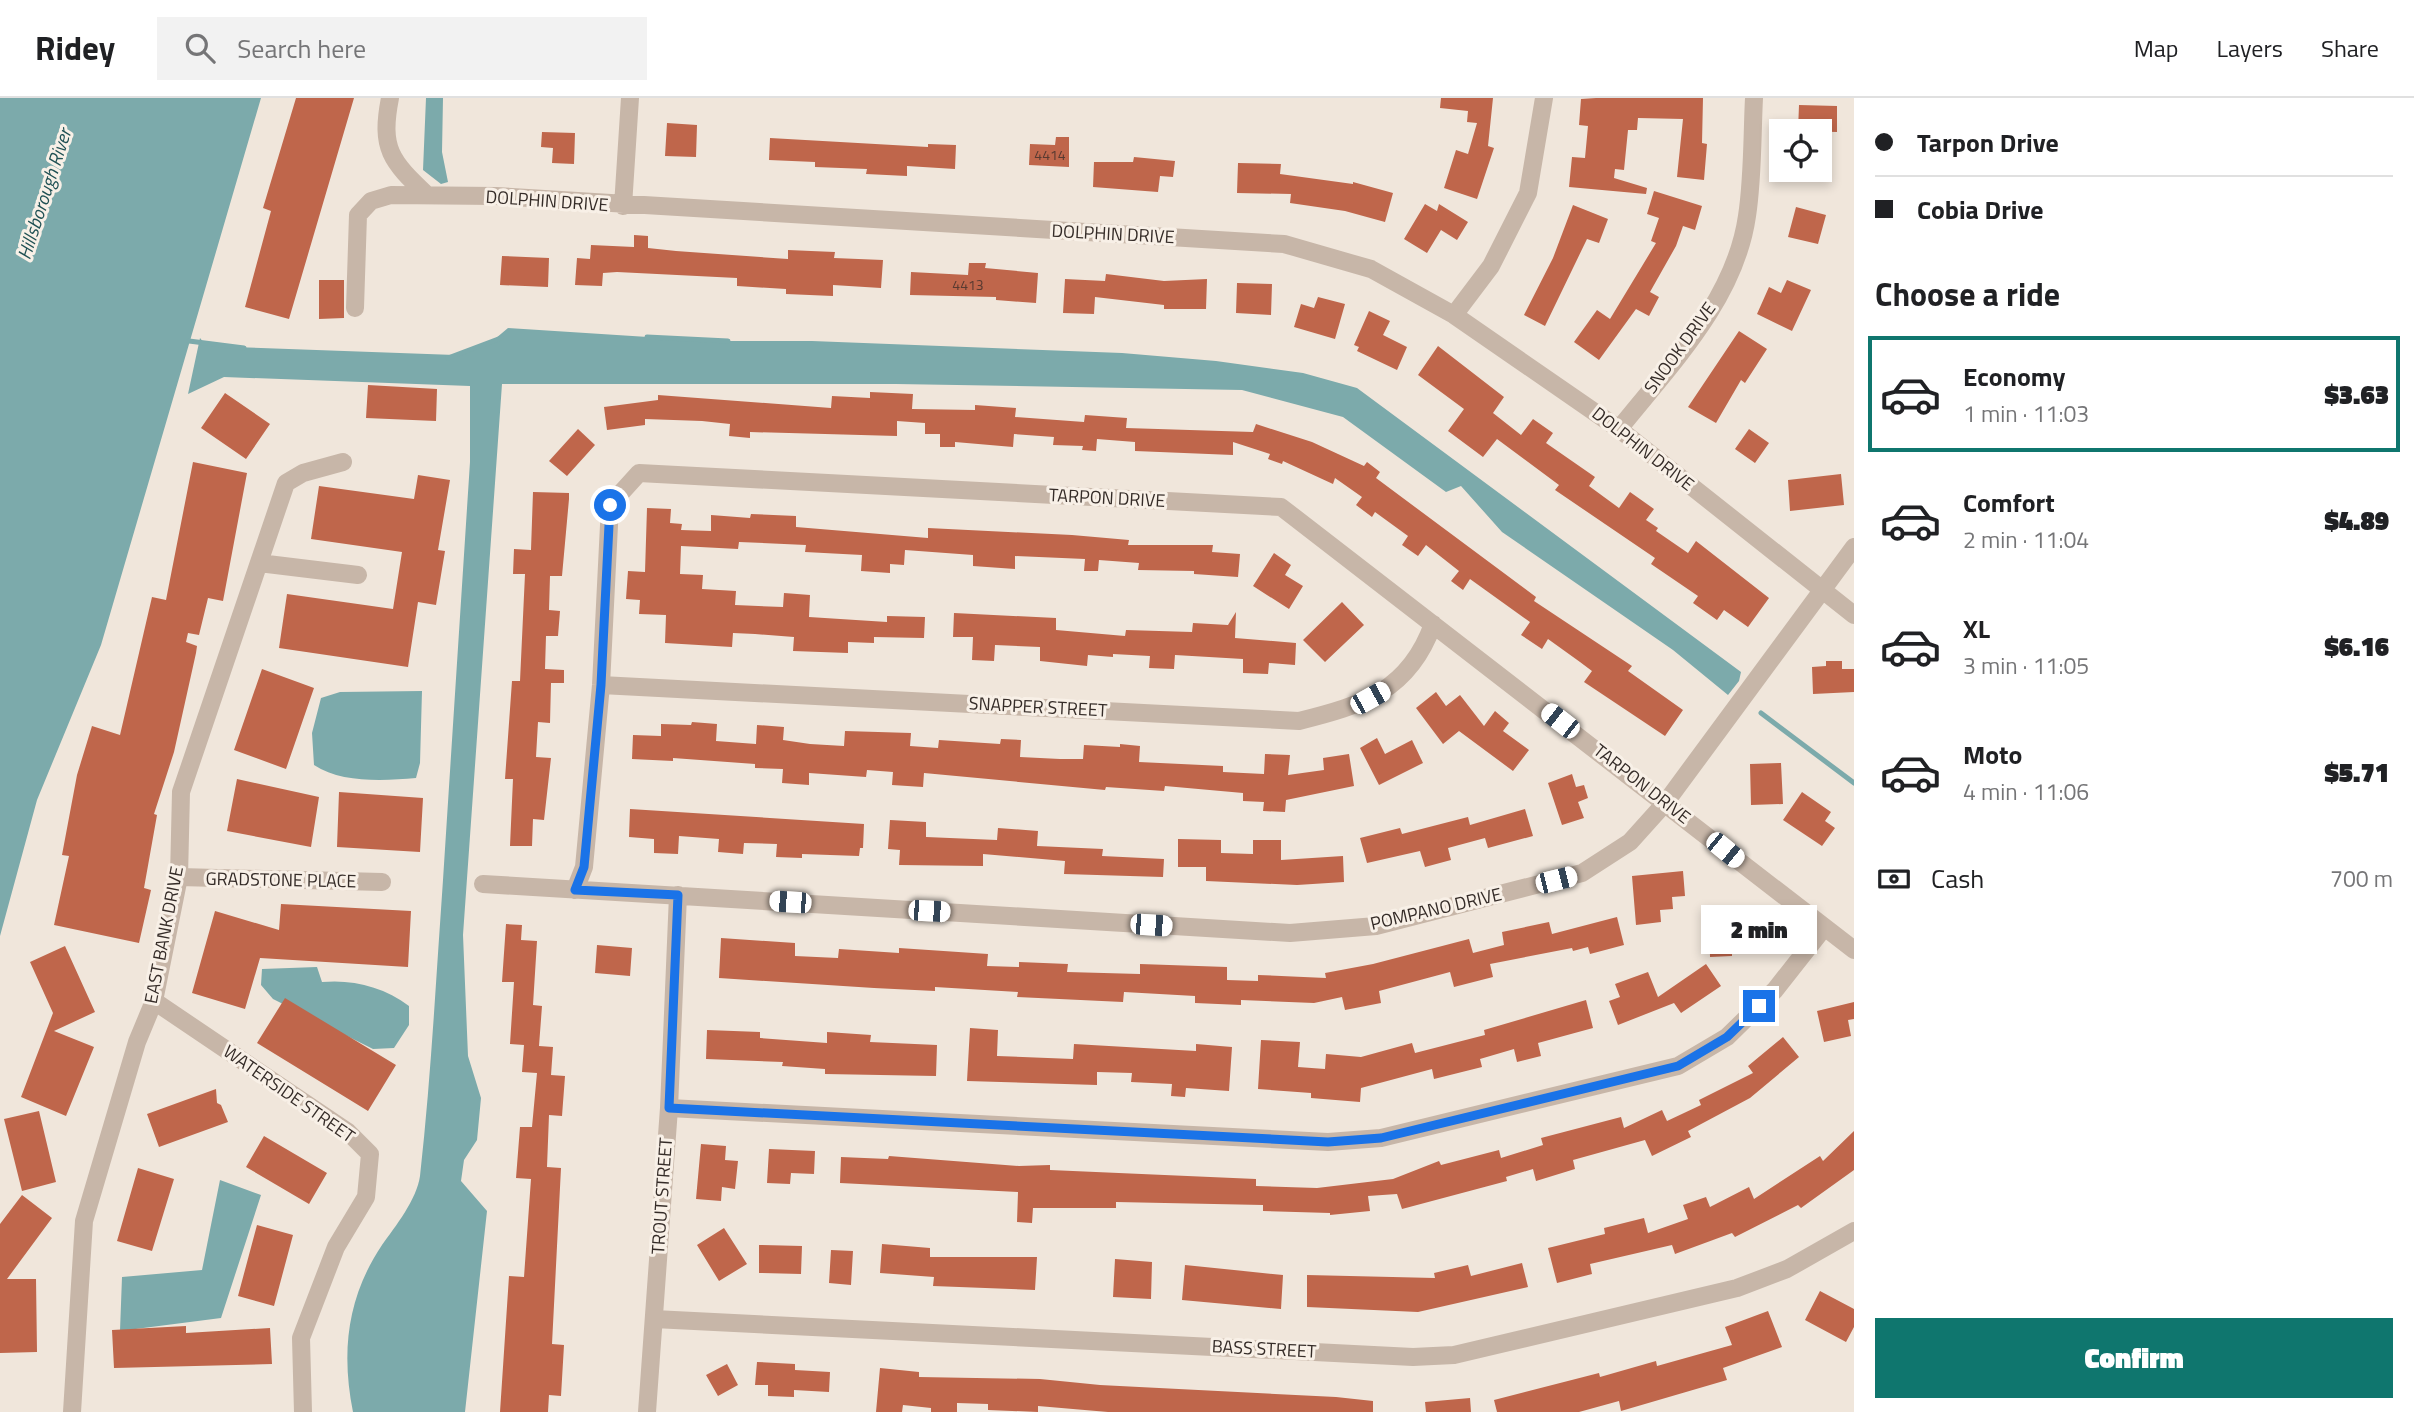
<!DOCTYPE html>
<html lang="en">
<head>
<meta charset="utf-8">
<style>
	:root { --surface:#fff; --page:#f2f2f2; --text:#202124; --muted:#757577; --line:#e0e0e0; --accent:#0f766e }
	body { margin:0; font-family:"Titillium Web",sans-serif; background:var(--page); color:var(--text); height:100vh; display:flex; flex-direction:column; font-size:26px; white-space:nowrap }
	* { box-sizing:border-box; margin:0 }
	p { font-size:23px; color:var(--muted) }
	.icon { flex:none; width:38px; height:38px; fill:none; stroke:currentColor; stroke-width:2; stroke-linecap:round; stroke-linejoin:round }
	.map { position:relative; flex:1; overflow:hidden }
	.sheet { display:flex; flex-direction:column; background:var(--surface); width:560px }
	.sheet>* { flex:none }
	.top-card { display:grid; align-content:center; height:154px; padding:0 21px; background:var(--surface) }
	.fabs { position:absolute; left:1769px; top:21px; display:grid; gap:14px }
	.fabs a { display:grid; place-items:center; width:63px; height:63px; border-radius:0px; background:var(--surface); box-shadow:0 4px 10px #0003; font-size:35px }
	.end { position:absolute; width:32px; height:32px; margin:-16px; border:9px solid #1a73e8; background:#fff; box-shadow:0 0 0 4px #fff }
	.from { border-radius:50% }
	.bubble { position:absolute; height:49px; border-radius:0px; background:var(--surface); box-shadow:0 4px 10px #0003; font-size:23px; font-weight:800; line-height:49px; text-align:center }
	.car { position:absolute; width:21px; height:42px; margin:-21px -10px; border-radius:9px; box-shadow:0 0 5px 2px #0007; background:linear-gradient(#fff 24%,#345 0 40%,#fff 0 76%,#345 0 86%,#fff 0) }
	.top-card b { display:flex; align-items:center; gap:24px; height:66px; font-size:26px }
	.top-card b+b { border-top:2px solid var(--line) }
	.top-card i { width:18px; height:18px; background:var(--text) }
	ul { padding:0; list-style:none }
	li { display:flex; align-items:center; gap:21px; height:116px; margin:0 14px 10px; padding:0 7px; border:4px solid transparent; border-radius:0px }
	li div { flex:1 }
	li b { display:block; font-size:26px }
	li em { font-style:normal; font-weight:800 }
	li.on { border-color:var(--accent) }
	li>.icon { width:63px; height:63px; stroke-width:1.5 }
	h2 { padding:0 21px; font-size:32px; line-height:84px }
	.pay { display:flex; align-items:center; gap:18px; height:77px; padding:0 21px; font-size:26px }
	.pay p { margin-inline-start:auto }
	.action { display:flex; gap:14px; margin-top:auto; padding:14px 21px }
	.action a { flex:1; height:80px; border-radius:0px; background:var(--accent); color:#fff; font-size:28px; font-weight:800; line-height:80px; text-align:center }
	header { display:flex; align-items:center; gap:42px; box-sizing:border-box; height:98px; padding:0 35px; background:var(--surface); border-bottom:2px solid var(--line) }
	header strong { font-size:33px }
	nav { display:flex; gap:38px; margin-inline-start:auto; font-size:24px }
	.search { width:490px; height:63px; background:var(--page); display:flex; align-items:center; gap:18px; box-sizing:border-box; padding:0 24px; border-radius:0px; color:var(--muted); font-size:26px }
	main { display:flex; flex:1; min-height:0 }
	.map>svg:first-child { display:block }
	.water { fill:#7caaab }
	.lines { fill:none; stroke-linecap:round; stroke-linejoin:round }
	.stream { stroke:#7caaab; stroke-width:5 }
	.building { fill:#bf664b }
	.minor { stroke:#c7b6a8; stroke-width:18 }
	.route { stroke:#1a73e8; stroke-width:9 }
	.labels { text-anchor:middle; stroke-width:6; stroke-linejoin:round; paint-order:stroke }
	.number-label { font-size:14px; fill:#583a31 }
	.street-label { font-size:18px; fill:#352c28; stroke:#f8f0e7 }
	.water-label { font-size:19px; font-style:italic; fill:#205154; stroke:#f8f0e7 }
</style>
</head>
<body>
<header>
<strong>Ridey</strong>
<div class="search"><svg class="icon" aria-label="search" viewBox="0 0 24 24"><circle cx="10" cy="10" r="6"/><path d="M15 15l6 6"/></svg>Search here</div>
<nav><a>Map</a><a>Layers</a><a>Share</a></nav>
</header>
<main>
<div class="map">
<svg width="1854" height="1314" viewBox="0 0 1854 1314">
	<rect width="100%" height="100%" fill="#f0e6db"/>
	<path class="water" d="M0,0H261L101,547L37,702L0,838Z
		M426,0H443L442,54L448,84L441,86L423,72Z
		M508,230L710,243H812L1122,255L1216,263L1303,275L1357,290L1741,574L1739,583L1728,597L1673,552L1502,434L1461,388L1446,394L1343,319L1242,292L896,286H502L463,837L468,958L481,1000L477,1042L464,1062L461,1083L487,1113L465,1314H353C341,1254 347,1199 382,1147C395,1129 417,1101 420,1078C431,980 436,880 443,782C452,642 461,503 470,364V288L224,279L188,296L200,240L204,245L233,249L455,257L489,246Z
		M422,593L420,665L416,680C383,683 341,685 314,667L312,635L321,600L340,594Z
		M317,869L322,884C353,881 384,889 409,908V927L394,950L373,951L273,901L261,887L262,871Z
		M220,1082L261,1097L221,1220L120,1233L122,1179L202,1172Z"/>
	<g class="lines">
		<path class="stream" d="M647,239L728,243
			M189,243L244,250
			M448,260L501,240
			M1761,615L1854,685"/>
	</g>
	<path class="building" d="M296,0H354L289,221L245,209L271,113L263,110Z
		M1441,0H1493L1488,48L1494,50L1477,101L1444,90L1456,52L1468,56L1477,25L1467,24L1468,13L1440,10Z
		M1596,0H1703L1702,45L1707,46L1704,82L1677,79L1683,21L1638,20L1637,32H1628L1624,72L1615,71L1614,80L1647,90L1646,96L1569,89L1572,59L1585,60L1588,28L1579,27L1581,1Z
		M1799,7L1837,8V34L1798,33Z
		M667,25L697,27L696,59L665,58Z
		M542,34L575,35L574,66L552,65L553,50L541,49Z
		M1056,39H1069V69L1029,67L1030,46L1055,47Z
		M770,40L928,49V46L956,47L955,71L907,68V78L866,76L867,71L815,69V64L769,62Z
		M1134,59L1175,63L1173,79L1160,78L1158,94L1093,89L1094,64H1133Z
		M1238,65L1281,66L1280,76L1353,86V84L1393,95L1385,124L1345,113L1290,105L1291,96L1237,95Z
		M1654,93L1702,108L1695,132L1683,128L1676,148L1650,194L1659,199L1649,218L1636,211L1599,262L1574,244L1597,212L1610,221L1656,145L1651,143L1659,120L1647,116Z
		M1425,106L1437,113L1439,106L1468,124L1457,142L1441,132L1427,155L1404,141Z
		M1573,107L1608,121L1599,145L1587,141L1545,228L1524,217L1553,160Z
		M1796,109L1826,117L1818,146L1788,139Z
		M634,137L648,138V150L676,153L788,161V152L811,153L835,154L834,160L883,162L881,190L833,187V198L786,196V191L737,188V180L617,174L603,175L602,188L575,187L577,160L590,161L591,147L634,149Z
		M502,158L549,160L548,189L500,187Z
		M969,165H986L985,170L1038,175L1036,205L996,202V199L910,197L911,174L968,177Z
		M1106,176L1164,183L1207,181L1206,211H1164V207L1095,199L1094,216L1063,215L1065,181L1105,183Z
		M319,182H344V220L319,221Z
		M1787,182L1811,192L1792,233L1757,216L1769,189L1781,195Z
		M1237,185L1272,186L1271,217L1236,215Z
		M1318,199L1345,206L1335,241L1294,229L1301,206L1314,210Z
		M1369,213L1390,223L1383,237L1407,249L1397,272L1357,253L1359,249L1354,247Z
		M1739,233L1767,251L1745,285L1741,282L1716,325L1688,309Z
		M1438,248L1504,299L1493,315L1521,337L1533,321L1553,335L1546,345L1595,379L1589,388L1619,410L1630,394L1654,411L1646,422L1658,430L1656,433L1688,455L1696,443L1769,500L1748,529L1724,512L1717,522L1693,505L1698,498L1651,466L1655,460L1555,392L1559,387L1497,341L1483,359L1448,333L1464,311L1418,277Z
		M368,287L437,291L436,323L366,320Z
		M870,294L913,296L912,311L975,312V307L1016,310L1015,319L1084,324L1085,317L1127,320L1126,330L1253,334L1256,326L1312,344L1364,368L1367,364L1380,374L1376,380L1536,499L1534,503L1632,568L1628,573L1683,612L1665,638L1584,584L1592,573L1580,564L1548,541L1542,551L1521,537L1530,524L1470,481L1463,492L1451,483L1459,473L1426,447L1418,458L1402,447L1408,438L1375,414L1372,419L1356,407L1362,399L1335,380L1333,386L1283,363L1282,366L1268,361L1270,356L1233,344V357L1135,353V344L1097,341L1096,353L1082,352L1083,348L1053,347L1054,339L1014,336L1013,349L955,344V349H940V336H925V325L897,323V338L750,334V340L729,338L730,326L702,323L645,321V327L607,332L604,309L658,302V297L831,310L832,298L870,300Z
		M225,295L270,326L246,361L201,330Z
		M578,331L595,347L567,378L549,363Z
		M1749,331L1769,345L1755,365L1735,351Z
		M193,364L247,375L223,503L208,500L199,537L188,535L186,544L197,548L196,555L174,654L154,716L157,717L144,790L151,792L139,845L54,827L69,758L62,757L77,677L92,628L120,637L152,499L166,502Z
		M1841,376L1844,407L1790,413L1788,382Z
		M418,377L450,382L438,452L445,453L436,507L418,504L408,569L279,550L287,496L393,511L402,454L311,441L319,388L414,401Z
		M533,394L569,395V401L562,478H550L549,512L560,513L558,538H546L545,571L564,572V585H551L550,625L538,624L536,659L551,660L544,722L533,721L532,748H510L513,681H505L512,583H520L525,476H513L514,451L531,452Z
		M647,410L671,411L670,425L682,426L681,432L711,433V417L750,420L751,416L796,418V429L928,440V430L1072,437L1129,442L1128,447H1213L1212,454L1240,456L1238,479L1194,476V473L1138,472L1139,465L1099,462L1098,473H1084L1085,461L1015,458V471L973,468V457L905,452L904,467L890,466V475L861,473L862,457L805,454L806,447L739,444L738,451L681,448L680,476L703,477L702,491L736,493L735,507L783,509L784,495L810,497L809,519L887,524V518L925,519L924,540L874,539V545L848,544V555L793,553L794,539L755,536L733,535L732,549L665,545L666,517L639,516L640,502L626,501L628,473L645,474Z
		M1274,455L1291,467L1285,477L1303,488L1289,511L1253,488Z
		M1342,504L1364,527L1325,564L1303,542Z
		M1236,514L1235,540L1296,545L1295,567L1269,565L1268,576L1243,575V561L1175,557L1174,571L1149,570L1150,558L1113,556V559L1088,557L1087,568L1040,563V549L995,547L994,563L972,562L973,539H953L954,515L1056,520V532L1125,538L1126,532L1192,534L1193,525L1228,527Z
		M1826,563H1842V571H1854V594L1813,596L1812,569L1826,568Z
		M262,571L314,590L286,671L234,652Z
		M1436,594L1446,608L1460,597L1484,628L1495,613L1509,625L1503,633L1529,652L1513,673L1459,633L1443,646L1416,610Z
		M692,624L717,626L716,643L756,646L757,627L784,629L783,642L810,646L844,648L845,633L911,635L910,648L938,650L939,642L1000,646L1001,641L1021,642L1020,659L1060,661H1083L1084,647L1120,649V646L1140,648L1139,664L1223,668V674L1264,676L1265,656L1290,657L1288,677L1324,672L1323,660L1349,656L1354,688L1286,702L1285,714L1263,713L1264,704L1243,703V695L1165,688L1164,693L1106,689L1105,692L924,675L923,689L892,687L893,674L867,672L866,679L809,675V687L782,685L783,671L755,670V666L673,660V663L632,661L633,637L661,638V626L691,627Z
		M1377,640L1385,656L1412,642L1423,665L1379,687L1360,650Z
		M1781,665L1783,706L1751,707L1750,666Z
		M1572,676L1576,689L1584,687L1588,700L1578,704L1584,720L1562,727L1548,685Z
		M237,681L319,699L311,749L227,733Z
		M339,694L423,700L420,754L337,749Z
		M1802,694L1831,714L1825,723L1835,730L1822,748L1783,722Z
		M630,711L864,726L863,750H860L859,758L802,756V760L776,759L777,746L744,745L743,756L718,754L719,741L679,738L678,756L654,755V741L629,739Z
		M1525,711L1533,738L1488,750L1485,740L1448,750L1451,762L1425,769L1420,753L1367,765L1360,740L1400,730L1402,736L1468,719L1470,727Z
		M890,722L926,724V739L997,742L998,730L1038,733L1037,748L1103,751L1102,758L1164,761L1163,779L1064,776L1065,763L983,756V768L899,767L900,752L888,751Z
		M1178,741L1221,742V755L1253,756V742H1281V762L1343,758L1344,784L1297,787L1206,783V769H1178Z
		M1683,773L1685,798L1672,799L1673,811L1660,812L1661,824L1636,827L1632,778Z
		M281,806L411,813L408,869L260,860L245,911L192,895L215,813L279,832Z
		M1731,814L1732,829H1743V844H1732V858L1710,859L1709,815Z
		M1617,819L1624,847L1590,856L1588,849L1573,853L1572,850L1490,866L1493,879L1454,889L1450,874L1379,893L1381,905L1345,912L1342,899L1314,905L1241,902V907L1195,905V898L1124,894L1123,904L1017,899L1018,894L935,889V893L874,890L719,880L721,840L795,845V858L838,860L839,851L899,855V850L988,856L987,868L1019,869V864L1068,866L1067,874L1140,876V866L1227,869V882L1258,883V877L1326,880L1325,875L1373,866L1469,841L1473,855L1504,847L1502,834L1549,824L1552,836Z
		M506,826L522,827L521,842L537,843L533,907L542,908L539,948L553,949L551,977L565,978L562,1018L549,1017L547,1069L561,1070L552,1246L564,1247L561,1298L549,1297L548,1314H500L509,1178L524,1179L531,1081L516,1080L520,1029H532L537,975L522,974L524,947L510,946L514,884H502Z
		M597,847L632,850L630,878L595,875Z
		M65,848L95,914L54,933L94,949L66,1018L21,999L53,915L30,864Z
		M1706,866L1721,888L1681,915L1674,905L1618,927L1609,903L1620,899L1615,886L1648,874L1658,899Z
		M285,900L396,967L368,1013L257,945Z
		M1586,902L1593,930L1538,945L1541,958L1517,964L1514,951L1480,961L1482,969L1434,981L1432,971L1361,990L1360,1004L1311,1000V995L1258,991L1261,942L1300,944L1298,969L1325,971L1326,956L1361,959L1412,945L1415,955L1485,937L1484,932Z
		M1854,904V921L1848,922L1851,938L1824,944L1817,913Z
		M970,930L998,932L997,958L1073,961L1074,946L1196,953V946L1232,949L1229,993L1186,990L1185,999L1171,998L1172,986L1131,984L1132,975L1097,974V987L967,983Z
		M707,932L760,934V940L827,945V934L871,937L870,944L937,947L936,978L825,976V971L782,968L783,964L706,961Z
		M1783,939L1799,959L1750,1000L1688,1033L1691,1039L1652,1058L1645,1042L1573,1062L1575,1071L1536,1083L1533,1071L1506,1079L1507,1083L1402,1111L1397,1096L1368,1098L1370,1113L1330,1117V1115L1263,1113V1107L1116,1104V1110H1033L1032,1125L1017,1124L1018,1094L840,1085L841,1059L888,1061L889,1058L1019,1068L1050,1067V1072L1256,1081V1088L1317,1090L1393,1081L1439,1063L1441,1067L1499,1052L1501,1060L1543,1047L1541,1040L1621,1019L1624,1030L1662,1012L1667,1023L1701,1007L1699,1002L1753,975L1748,968Z
		M216,991L217,1005L221,1007L228,1024L159,1049L147,1016Z
		M39,1013L56,1084L22,1093L4,1021Z
		M1854,1033V1072L1801,1110L1798,1107L1735,1139L1732,1135L1675,1156L1672,1147L1590,1166L1592,1176L1557,1185L1548,1150L1605,1136L1604,1130L1644,1120L1648,1135L1688,1121L1683,1107L1706,1099L1710,1109L1749,1089L1754,1101L1820,1058L1823,1063Z
		M264,1038L327,1075L309,1106L246,1069Z
		M701,1046L726,1048L725,1062L738,1063L735,1091L722,1089L721,1103L696,1101Z
		M769,1051L815,1053L814,1076L791,1075L790,1086L767,1085Z
		M138,1070L174,1081L152,1153L117,1143Z
		M22,1097L52,1120L7,1181H36L37,1254L0,1255V1126Z
		M257,1127L293,1137L274,1208L238,1198Z
		M724,1130L747,1166L719,1183L697,1147Z
		M882,1146L930,1150V1159H1037L1035,1192L933,1188L934,1179L880,1175Z
		M759,1147L802,1148L801,1176L759,1175Z
		M831,1152L853,1153L851,1187L829,1185Z
		M1115,1161L1152,1164L1151,1201L1113,1199Z
		M1522,1165L1528,1189L1418,1214L1307,1209V1177L1435,1180L1434,1175L1468,1167L1471,1178Z
		M1185,1167L1283,1177L1281,1211L1182,1202Z
		M1820,1193L1854,1211V1229L1846,1244L1805,1222Z
		M1768,1213L1782,1249L1723,1270L1727,1282L1621,1313L1619,1303L1579,1314H1497L1494,1302L1599,1275L1600,1279L1656,1263L1657,1268L1732,1247L1725,1229Z
		M186,1228V1235L270,1230L272,1266L114,1270L112,1232Z
		M757,1264L795,1266V1272L830,1274L829,1294L794,1292V1299L768,1298V1287H755Z
		M727,1266L738,1287L718,1298L706,1277Z
		M880,1270L919,1274V1279L1040,1281L1100,1287L1336,1299L1373,1303V1314H1108L1038,1308V1314L988,1312V1306L957,1305V1314H931V1310L903,1307L902,1314H876Z
		M1470,1300L1471,1314H1426L1425,1304Z"/>
	<g class="lines">
		<path class="minor" d="M390,0C380,51 391,63 427,97
			M623,108L630,0
			M355,210L358,117L371,103L391,97L496,98L1284,146L1371,171L1454,217L1619,331L1854,517
			M1454,217L1491,168L1528,95L1544,0
			M1619,331C1670,267 1735,202 1747,118C1753,79 1752,39 1754,0
			M259,465L358,477
			M601,587L1299,623C1363,607 1409,593 1433,526
			M179,779L382,784
			M483,786L1290,835L1376,828L1582,775L1630,744L1666,704L1854,449
			M575,792L584,769L601,587L610,407L639,375L1281,409L1854,852
			M154,903L348,1034L370,1056L366,1099L336,1149L301,1240L303,1314
			M669,1010L1328,1044L1381,1040L1678,968L1727,939L1775,892L1823,831
			M654,1221L1413,1259L1454,1257L1737,1190L1787,1171L1854,1133
			M72,1314L84,1123L137,944L154,903L179,779L181,694L286,385L303,375L343,364
			M647,1314L669,1010L678,797"/>
	</g>
	<g class="lines">
		<path class="route" d="M610,407L601,587L584,769L575,792L678,797L669,1010L1328,1044L1381,1040L1678,968L1727,939L1759,908"/>
	</g>
	<g class="labels">
		<g class="number-label">
			<text x="1050" y="62">4414</text>
			<text x="968" y="192">4413</text>
		</g>
		<g class="street-label">
			<text transform="translate(547 103) rotate(4)" y="6">DOLPHIN DRIVE</text>
			<text transform="translate(1113 136) rotate(3)" y="6">DOLPHIN DRIVE</text>
			<text transform="translate(1680 250) rotate(-54)" y="6">SNOOK DRIVE</text>
			<text transform="translate(1643 351) rotate(38)" y="6">DOLPHIN DRIVE</text>
			<text transform="translate(1107 400) rotate(3)" y="6">TARPON DRIVE</text>
			<text transform="translate(1038 609) rotate(3)" y="6">SNAPPER STREET</text>
			<text transform="translate(1642 686) rotate(38)" y="6">TARPON DRIVE</text>
			<text transform="translate(281 782) rotate(1)" y="6">GRADSTONE PLACE</text>
			<text transform="translate(1436 811) rotate(-13)" y="6">POMPANO DRIVE</text>
			<text transform="translate(164 837) rotate(-79)" y="6">EAST BANK DRIVE</text>
			<text transform="translate(289 996) rotate(35)" y="6">WATERSIDE STREET</text>
			<text transform="translate(662 1098) rotate(-86)" y="6">TROUT STREET</text>
			<text transform="translate(1264 1251) rotate(3)" y="6">BASS STREET</text>
		</g>
		<g class="water-label">
			<text transform="translate(44 96) rotate(-72)" y="7">Hillsborough River</text>
		</g>
	</g>
</svg>
<div class="fabs">
<a><svg class="icon" aria-label="locate" viewBox="0 0 24 24"><circle cx="12" cy="12" r="6"/><path d="M12 2v4M12 18v4M2 12h4M18 12h4"/></svg></a>
</div>
<i class="end from" style="left:610px;top:407px"></i>
<i class="end" style="left:1759px;top:908px"></i>
<div class="bubble" style="left:1701px;top:807px;width:116px">2 min</div>
<i class="car" style="left:1370px;top:600px;rotate:61deg"></i>
<i class="car" style="left:1560px;top:623px;rotate:308deg"></i>
<i class="car" style="left:1725px;top:752px;rotate:129deg"></i>
<i class="car" style="left:1556px;top:782px;rotate:76deg"></i>
<i class="car" style="left:790px;top:804px;rotate:274deg"></i>
<i class="car" style="left:929px;top:813px;rotate:93deg"></i>
<i class="car" style="left:1151px;top:827px;rotate:94deg"></i>
</div>
<section class="sheet">
<div class="top-card">
<b><i class="from"></i>Tarpon Drive</b>
<b><i></i>Cobia Drive</b>
</div>
<h2>Choose a ride</h2>
<ul>
<li class="on"><svg class="icon" aria-label="car" viewBox="0 0 24 24"><path d="M5 17H2v-5l4-1 3-4h7l3 4 3 1v5h-3M9 17h6M6 11h13"/><circle cx="7" cy="17" r="2"/><circle cx="17" cy="17" r="2"/></svg><div><b>Economy</b><p>1 min · 11:03</p></div><em>$3.63</em></li>
<li><svg class="icon" aria-label="car" viewBox="0 0 24 24"><path d="M5 17H2v-5l4-1 3-4h7l3 4 3 1v5h-3M9 17h6M6 11h13"/><circle cx="7" cy="17" r="2"/><circle cx="17" cy="17" r="2"/></svg><div><b>Comfort</b><p>2 min · 11:04</p></div><em>$4.89</em></li>
<li><svg class="icon" aria-label="car" viewBox="0 0 24 24"><path d="M5 17H2v-5l4-1 3-4h7l3 4 3 1v5h-3M9 17h6M6 11h13"/><circle cx="7" cy="17" r="2"/><circle cx="17" cy="17" r="2"/></svg><div><b>XL</b><p>3 min · 11:05</p></div><em>$6.16</em></li>
<li><svg class="icon" aria-label="car" viewBox="0 0 24 24"><path d="M5 17H2v-5l4-1 3-4h7l3 4 3 1v5h-3M9 17h6M6 11h13"/><circle cx="7" cy="17" r="2"/><circle cx="17" cy="17" r="2"/></svg><div><b>Moto</b><p>4 min · 11:06</p></div><em>$5.71</em></li>
</ul>
<div class="pay"><svg class="icon" aria-label="cash" viewBox="0 0 24 24"><path d="M3 7h18v10H3z"/><circle cx="12" cy="12" r="2"/></svg>Cash<p>700 m</p></div>
<div class="action"><a>Confirm</a></div>
</section>
</main>
</body>
</html>
